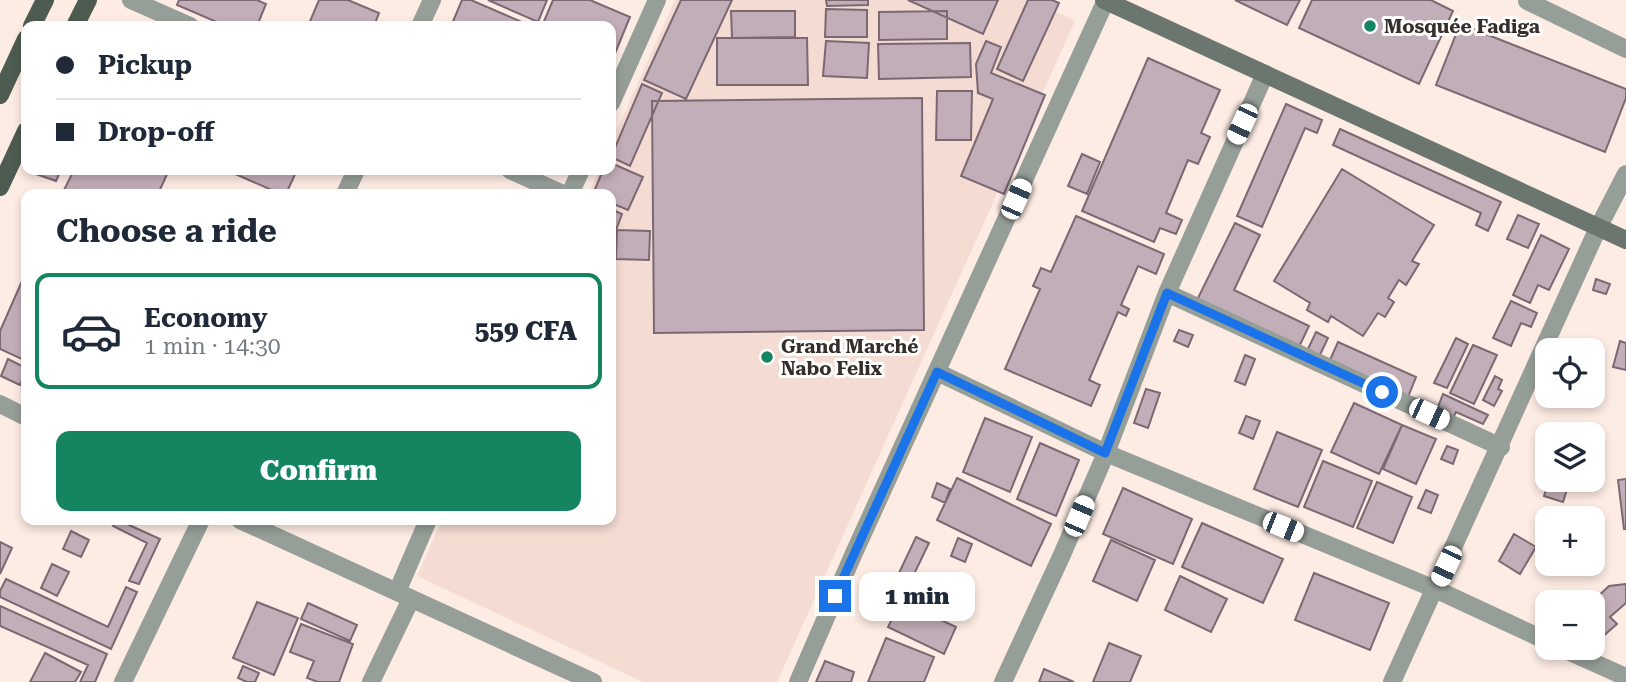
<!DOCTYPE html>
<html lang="en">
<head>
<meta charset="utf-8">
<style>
	:root { --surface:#fff; --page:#f6f6f7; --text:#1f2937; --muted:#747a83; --line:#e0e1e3; --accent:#158461 }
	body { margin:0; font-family:"Roboto Serif",serif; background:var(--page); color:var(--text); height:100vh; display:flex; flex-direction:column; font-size:26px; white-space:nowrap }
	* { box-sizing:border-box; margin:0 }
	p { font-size:23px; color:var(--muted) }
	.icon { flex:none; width:38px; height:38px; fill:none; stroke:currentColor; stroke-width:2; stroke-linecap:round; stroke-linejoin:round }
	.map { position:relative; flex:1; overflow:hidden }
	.side { position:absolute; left:21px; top:189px; width:595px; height:336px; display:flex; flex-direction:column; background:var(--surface); border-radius:14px; box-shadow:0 4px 10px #0003 }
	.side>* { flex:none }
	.banner { position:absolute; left:21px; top:21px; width:595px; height:154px; border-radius:14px; box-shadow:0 4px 10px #0003; display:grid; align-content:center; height:154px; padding:0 35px; background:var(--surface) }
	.tools { position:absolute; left:1535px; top:338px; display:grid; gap:14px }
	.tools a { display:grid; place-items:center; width:70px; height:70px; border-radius:14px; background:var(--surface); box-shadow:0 4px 10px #0003; font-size:35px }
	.end { position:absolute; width:32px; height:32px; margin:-16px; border:9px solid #1a73e8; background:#fff; box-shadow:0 0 0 4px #fff }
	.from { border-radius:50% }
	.bubble { position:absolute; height:49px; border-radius:14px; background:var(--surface); box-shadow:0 4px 10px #0003; font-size:23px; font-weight:800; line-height:49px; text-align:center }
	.car { position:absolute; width:21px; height:42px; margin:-21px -10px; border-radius:9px; box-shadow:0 0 5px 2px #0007; background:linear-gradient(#fff 24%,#345 0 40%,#fff 0 76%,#345 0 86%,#fff 0) }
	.banner b { display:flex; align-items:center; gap:24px; height:66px; font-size:26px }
	.banner b+b { border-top:2px solid var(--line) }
	.banner i { width:18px; height:18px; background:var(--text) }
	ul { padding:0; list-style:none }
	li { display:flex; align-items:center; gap:21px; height:116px; margin:0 14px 10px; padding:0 21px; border:4px solid var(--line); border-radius:14px }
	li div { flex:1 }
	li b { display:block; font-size:26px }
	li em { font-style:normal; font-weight:800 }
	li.active { border-color:var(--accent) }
	li>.icon { width:63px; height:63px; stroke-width:1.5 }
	h2 { padding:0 35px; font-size:32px; line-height:84px }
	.cta { display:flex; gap:14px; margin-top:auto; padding:14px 35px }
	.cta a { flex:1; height:80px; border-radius:14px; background:var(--accent); color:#fff; font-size:28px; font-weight:800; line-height:80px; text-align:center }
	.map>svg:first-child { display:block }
	.commercial { fill:#f4dcd3 }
	.building { fill:#c2aeb8; stroke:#7b6872; stroke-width:2 }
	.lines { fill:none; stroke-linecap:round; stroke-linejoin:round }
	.street { stroke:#969e98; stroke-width:18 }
	.secondary { stroke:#6b776e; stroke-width:18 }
	.primary { stroke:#4d5b51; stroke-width:18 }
	.route { stroke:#1a73e8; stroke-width:9 }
	.poi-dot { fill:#158461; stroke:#fff; stroke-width:2.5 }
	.labels { text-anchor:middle; stroke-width:6; stroke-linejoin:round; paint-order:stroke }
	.poi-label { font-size:19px; font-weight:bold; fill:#362e2a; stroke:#fff; text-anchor:start }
</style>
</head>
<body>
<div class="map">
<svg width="1626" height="682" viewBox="0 0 1626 682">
	<rect width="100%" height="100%" fill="#fdece4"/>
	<path class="commercial" d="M675,0H1033L1075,21L777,682H643L417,576L442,520H611V194H588L599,170H611V143Z"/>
	<path class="building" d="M179,0H257L266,4L257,26H226L177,5Z
		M319,0H348L379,13L374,26H308Z
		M462,0H471L531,26H451Z
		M488,0H547L538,22Z
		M553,0H590L630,17L611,63V26H542Z
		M681,0H732L686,99L644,80Z
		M826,0H868V5L827,6Z
		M908,0H998L983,34Z
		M1028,0H1052L1059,3L1023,81L997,69Z
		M1235,0H1300L1287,25Z
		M1312,0H1431L1453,11L1419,84L1299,28Z
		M826,9L867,10V37H825Z
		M731,11H795V37L732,38Z
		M947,11V39L879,40V12Z
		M1460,24L1626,89V98L1605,152L1436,85Z
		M717,38H807L808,85H717Z
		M826,41L869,43L867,78L823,76Z
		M986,41L1001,47L991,73L1045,95L1004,194L961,176L993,99L978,93L976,64Z
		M970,43L971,77L879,79L878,44Z
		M1148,58L1220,90L1201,133L1210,137L1198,164L1188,160L1166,213L1182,220L1176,234L1160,228L1154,242L1082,211Z
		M642,84L662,93L630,166L611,157Z
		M937,91H972L971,140H936Z
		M922,98L924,330L654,333L652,101Z
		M1286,104L1322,120L1317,133L1305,128L1262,227L1237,216Z
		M1340,129L1501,202L1488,231L1476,225L1481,213L1333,145Z
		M1082,154L1100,162L1087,194L1068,186Z
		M611,163L643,177L628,210L611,203V194H593L603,170H611Z
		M1342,169L1434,225L1412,261L1419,264L1406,285L1399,280L1388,298L1394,302L1385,317L1378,313L1363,336L1331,316L1328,322L1307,310L1310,303L1274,281Z
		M37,170H61L56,181L36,174Z
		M74,170H169L158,194H62Z
		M226,170H297L286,194H281Z
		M611,209L622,214L611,243Z
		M1518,215L1539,224L1528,248L1507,239Z
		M1076,216L1164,254L1156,274L1138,266L1121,305L1129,309L1126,316L1118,312L1089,380L1100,385L1091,406L1005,369L1040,289L1033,286L1041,268L1051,272Z
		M1235,223L1260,235L1234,290L1309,326L1298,349L1197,300Z
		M617,230L650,231L649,260L616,259Z
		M1541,235L1569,249L1549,290L1538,285L1530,303L1513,295Z
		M26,272V361L0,349V331Z
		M1596,279L1610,284L1606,294L1593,290Z
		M1511,301L1537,313L1531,327L1521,323L1511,346L1493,338Z
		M1179,330L1193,335L1188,347L1174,341Z
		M1316,332L1328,338L1319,357L1307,351Z
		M1456,338L1468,344L1447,388L1434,383Z
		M1620,341L1626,343V370L1613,367Z
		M1338,342L1416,377L1408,397L1329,362Z
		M1473,345L1497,355L1474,404L1450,393Z
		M1245,355L1255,359L1245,385L1235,381Z
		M8,359L26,368L20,385L1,376Z
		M1495,376L1502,380L1498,389L1502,391L1494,406L1483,400Z
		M1146,389L1160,393L1148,428L1134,423Z
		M1443,394L1488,415L1483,424L1456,412L1452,420L1436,412Z
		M1354,403L1402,425L1379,474L1331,452Z
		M1246,416L1260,421L1253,439L1239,433Z
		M985,418L1032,437L1010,492L963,472Z
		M1402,425L1436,439L1416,484L1383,469Z
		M1277,432L1322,450L1298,507L1254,489Z
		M1040,443L1079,460L1056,516L1017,499Z
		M1447,446L1458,450L1453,464L1441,459Z
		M1323,461L1372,481L1353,527L1304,507Z
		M957,478L1051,524L1031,566L937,520Z
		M1626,479V529H1624L1618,480Z
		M1549,480H1570L1563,502L1544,496Z
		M1377,482L1412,497L1393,543L1357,528Z
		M937,483L950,489L945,503L932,497Z
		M1123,488L1192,519L1173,564L1103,534Z
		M1426,490L1438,495L1431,513L1418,508Z
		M118,520L160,539L139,584L129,581L147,543L113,526Z
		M1202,523L1283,559L1263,603L1182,567Z
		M71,531L89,540L81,557L63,549Z
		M1514,534L1536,547L1520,574L1499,561Z
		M916,537L929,543L904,595L891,590Z
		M958,538L972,544L965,562L951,556Z
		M1111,540L1155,560L1137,601L1093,581Z
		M0,542L12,548L0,574Z
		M52,564L69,572L57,596L41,588Z
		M1314,573L1389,603L1370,650L1295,620Z
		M1180,576L1227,599L1211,632L1165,610Z
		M6,579L108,627L126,587L137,592L111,649L0,597V591Z
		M1626,584V603L1610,617L1617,624L1593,645L1592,602L1609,586Z
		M901,601L956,627L944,654L888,627Z
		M257,602L298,618L274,675L233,658Z
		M308,603L357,625L350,641L301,619Z
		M0,606L107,654L95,682H80L88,665L0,626Z
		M301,624L353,644L339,682H318L307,678L314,661L290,652Z
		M886,638L934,657L924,682H868Z
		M1109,643L1141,656L1130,682H1093Z
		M45,653L81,672L75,682H30Z
		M825,661L854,672L851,682H816Z
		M243,666L259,673L255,682H247L238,678Z
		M1044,669L1074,682H1039Z"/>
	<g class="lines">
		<path class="street" d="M131,0L190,26
			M1527,1L1626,49
			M420,26L432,0
			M611,103L657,0
			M510,170L563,194
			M345,194L356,170
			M570,194L581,170
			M1167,293L1501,447
			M937,372L1106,453L1435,589L1547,641
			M0,404L26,417
			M240,520L593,682
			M397,592L428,520
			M1561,648L1626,677
			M123,682L201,520
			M371,682L411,599
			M798,682L854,553L1106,0
			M1003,682L1061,557L1106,453L1167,293L1265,74
			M1392,682L1598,228L1626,174"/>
		<path class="secondary" d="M1104,0L1626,240"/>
		<path class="primary" d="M32,26L45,0
			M75,26L88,0
			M0,95L26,39
			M0,187L26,131"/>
	</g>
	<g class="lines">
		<path class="route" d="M835,596L937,372L1105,453L1167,293L1382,392"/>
	</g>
	<g class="poi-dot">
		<circle cx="1370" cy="26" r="7"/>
		<circle cx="767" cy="357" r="7"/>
	</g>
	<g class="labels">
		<g class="poi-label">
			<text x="1384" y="33">Mosquée Fadiga</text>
			<text x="781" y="353">Grand Marché<tspan x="781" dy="22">Nabo Felix</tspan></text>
		</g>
	</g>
</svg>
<div class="tools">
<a><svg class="icon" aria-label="locate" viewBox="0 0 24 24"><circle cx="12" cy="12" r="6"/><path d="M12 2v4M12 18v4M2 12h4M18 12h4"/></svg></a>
<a><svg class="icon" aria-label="layers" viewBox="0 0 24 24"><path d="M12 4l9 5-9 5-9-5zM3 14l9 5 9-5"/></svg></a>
<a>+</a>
<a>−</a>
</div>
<i class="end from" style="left:1382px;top:392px"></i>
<i class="end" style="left:835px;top:596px"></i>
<div class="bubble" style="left:859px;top:572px;width:116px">1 min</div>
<i class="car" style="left:1242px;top:124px;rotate:205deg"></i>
<i class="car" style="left:1016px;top:199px;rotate:24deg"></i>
<i class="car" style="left:1429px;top:414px;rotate:115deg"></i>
<i class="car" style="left:1079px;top:516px;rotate:23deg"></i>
<i class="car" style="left:1283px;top:527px;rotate:112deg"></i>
<i class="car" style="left:1446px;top:566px;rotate:205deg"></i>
<div class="banner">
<b><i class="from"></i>Pickup</b>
<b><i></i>Drop-off</b>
</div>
<section class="side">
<h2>Choose a ride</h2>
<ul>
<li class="active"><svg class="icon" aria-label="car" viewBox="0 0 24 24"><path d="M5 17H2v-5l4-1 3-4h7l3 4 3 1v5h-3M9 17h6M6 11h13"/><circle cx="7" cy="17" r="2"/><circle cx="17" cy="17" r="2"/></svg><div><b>Economy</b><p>1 min · 14:30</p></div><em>559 CFA</em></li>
</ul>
<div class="cta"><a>Confirm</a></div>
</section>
</div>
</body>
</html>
